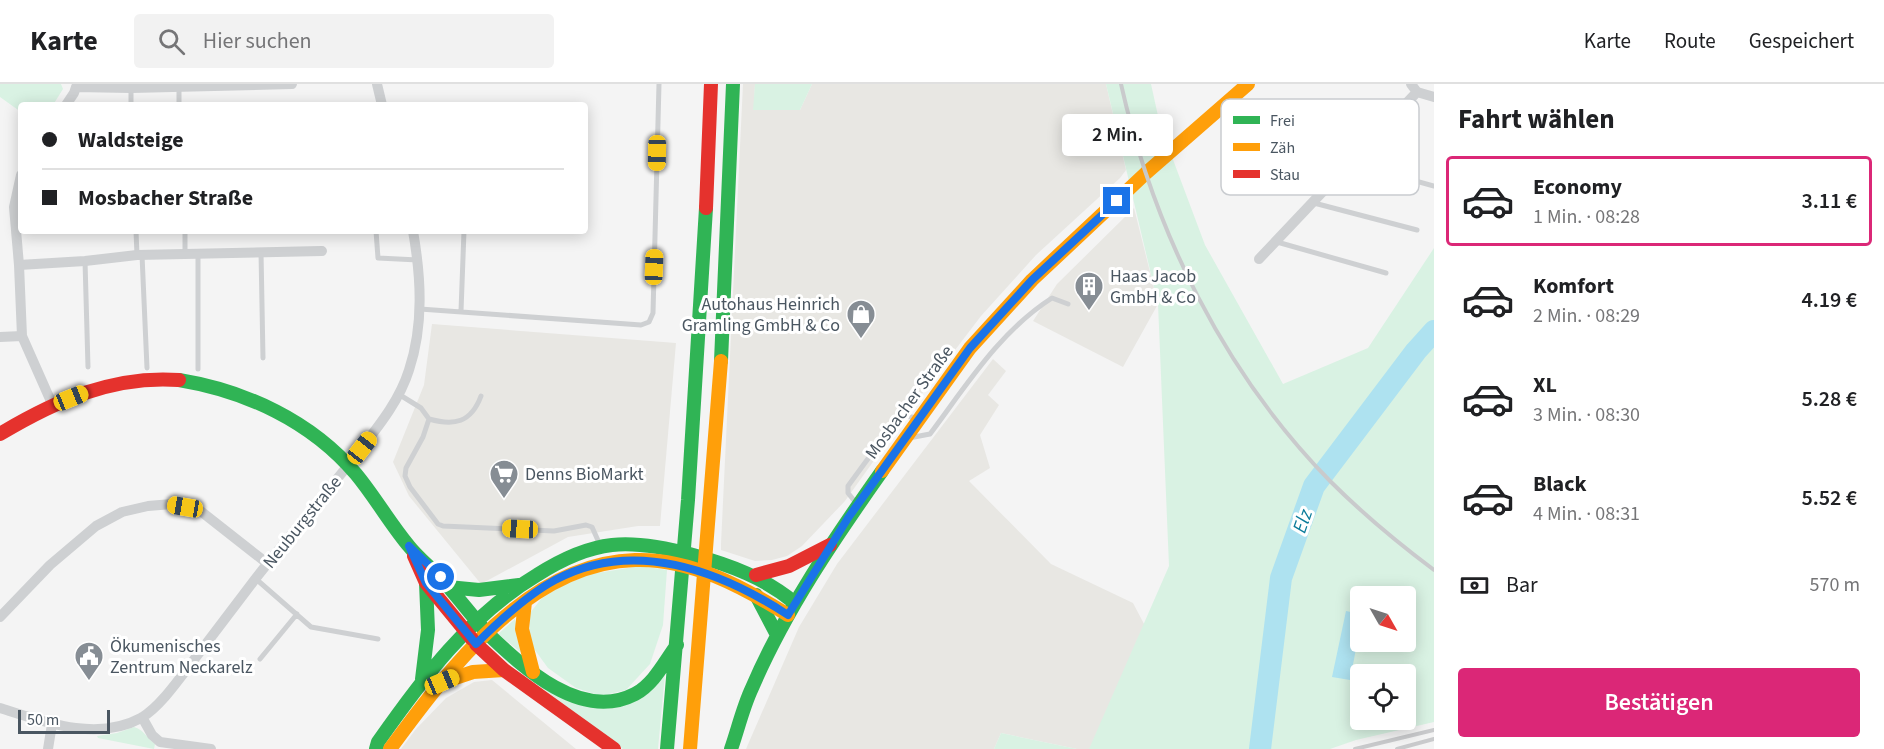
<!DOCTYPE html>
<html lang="de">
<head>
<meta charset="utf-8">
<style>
	:root { --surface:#fff; --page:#f2f2f2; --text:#202124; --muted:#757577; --line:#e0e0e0; --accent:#db2777 }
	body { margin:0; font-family:"Source Sans 3",sans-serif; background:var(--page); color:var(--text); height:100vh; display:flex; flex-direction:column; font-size:22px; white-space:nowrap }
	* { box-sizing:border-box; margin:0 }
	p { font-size:20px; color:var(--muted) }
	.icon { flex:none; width:33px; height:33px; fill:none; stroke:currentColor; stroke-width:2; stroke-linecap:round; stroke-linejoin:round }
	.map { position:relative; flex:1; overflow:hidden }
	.sheet { display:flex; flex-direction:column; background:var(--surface); width:450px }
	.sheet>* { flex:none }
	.top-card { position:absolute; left:18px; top:18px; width:570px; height:132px; border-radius:6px; box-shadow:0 3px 15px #0003; display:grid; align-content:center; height:132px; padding:0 24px; background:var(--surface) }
	.needle { width:39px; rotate:129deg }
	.controls { position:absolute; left:1350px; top:502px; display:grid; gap:12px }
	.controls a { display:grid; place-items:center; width:66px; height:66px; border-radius:6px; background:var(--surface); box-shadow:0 3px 15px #0003; font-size:30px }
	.scale { position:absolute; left:18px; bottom:15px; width:92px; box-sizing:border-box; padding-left:6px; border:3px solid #4a5661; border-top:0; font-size:16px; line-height:21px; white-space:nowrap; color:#4a5661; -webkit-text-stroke:4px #fff; paint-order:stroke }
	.end { position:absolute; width:27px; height:27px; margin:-14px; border:8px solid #1a73e8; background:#fff; box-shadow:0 0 0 3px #fff }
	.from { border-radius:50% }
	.bubble { position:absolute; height:42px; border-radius:6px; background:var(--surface); box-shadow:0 3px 15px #0003; font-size:20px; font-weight:600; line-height:42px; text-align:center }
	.car { position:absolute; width:18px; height:36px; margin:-18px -9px; border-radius:8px; box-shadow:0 0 4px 2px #0007; background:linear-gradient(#f5c518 24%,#345 0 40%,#f5c518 0 76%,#345 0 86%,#f5c518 0) }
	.top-card b { display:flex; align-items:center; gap:21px; height:57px; font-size:22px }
	.top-card b+b { border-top:2px solid var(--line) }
	.top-card i { width:15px; height:15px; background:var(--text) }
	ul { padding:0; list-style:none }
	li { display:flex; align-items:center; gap:18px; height:90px; margin:0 12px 9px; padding:0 12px; border:3px solid transparent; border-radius:6px }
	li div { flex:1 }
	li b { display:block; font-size:22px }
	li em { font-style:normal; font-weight:600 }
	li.on { border-color:var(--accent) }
	li>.icon { width:54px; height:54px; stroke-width:1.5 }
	h2 { padding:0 24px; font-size:27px; line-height:72px }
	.pay { display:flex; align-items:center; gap:15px; height:66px; padding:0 24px; font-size:22px }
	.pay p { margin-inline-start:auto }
	.cta { display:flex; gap:12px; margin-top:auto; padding:12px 24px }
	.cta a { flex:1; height:69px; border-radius:6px; background:var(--accent); color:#fff; font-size:24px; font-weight:600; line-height:69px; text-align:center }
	header { display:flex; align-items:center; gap:36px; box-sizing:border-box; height:84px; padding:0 30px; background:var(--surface); border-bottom:2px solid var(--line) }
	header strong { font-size:28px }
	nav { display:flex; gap:33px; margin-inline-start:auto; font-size:21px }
	.search { width:420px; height:54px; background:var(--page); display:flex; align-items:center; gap:15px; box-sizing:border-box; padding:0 21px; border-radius:6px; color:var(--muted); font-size:22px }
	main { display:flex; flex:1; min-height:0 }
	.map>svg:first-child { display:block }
	.commercial { fill:#e8e7e3 }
	.green { fill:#d9f2e3; fill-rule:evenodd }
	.water { fill:#aee2f0 }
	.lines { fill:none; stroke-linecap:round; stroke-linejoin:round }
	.river { stroke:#aee2f0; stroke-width:22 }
	.lane { stroke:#ced0d2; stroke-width:5 }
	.street { stroke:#ced0d2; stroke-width:10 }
	.fast { stroke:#30b455; stroke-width:14 }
	.slow { stroke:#ff9f0a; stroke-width:14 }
	.jam { stroke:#e5322d; stroke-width:14 }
	.rail { stroke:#c9cacc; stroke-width:4 }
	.route { stroke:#1a73e8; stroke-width:8 }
	.labels { text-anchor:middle; stroke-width:6; stroke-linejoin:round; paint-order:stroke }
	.poi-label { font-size:18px; fill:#4a5661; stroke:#fff; text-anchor:start }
	.street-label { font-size:18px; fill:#4a5661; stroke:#fff }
	.water-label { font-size:20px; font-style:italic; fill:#0c7c9b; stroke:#fff }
	.key { fill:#fff; stroke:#c9ccd0; stroke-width:1.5 }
	.key-label { font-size:16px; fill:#4a5661 }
</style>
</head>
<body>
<header>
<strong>Karte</strong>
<div class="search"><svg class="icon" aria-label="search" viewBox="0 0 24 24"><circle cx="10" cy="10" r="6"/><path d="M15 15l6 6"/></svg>Hier suchen</div>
<nav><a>Karte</a><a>Route</a><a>Gespeichert</a></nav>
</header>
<main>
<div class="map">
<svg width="1434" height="665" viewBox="0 0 1434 665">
	<rect width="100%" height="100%" fill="#f4f4f4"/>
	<path class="commercial" d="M743,0H755L754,26H800L812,0H1106L1126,86L1120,94L1036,171L981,232L923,308L845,417L802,462L787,472L772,476L755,477L721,466V460Z
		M1134,124L1158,220L1123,283L1033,237L1057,200Z
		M432,240L676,259L660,442H638L568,453L481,500L409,412L393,378L424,301Z
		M993,275L1006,287L988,311L999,321L980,351L990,384L969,397L1051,480L1133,519L1153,557L1090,665H1077L1001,649L994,665H746L799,543L837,480Z
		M492,596L576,665H401L416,645L446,614L474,598Z"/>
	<path class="green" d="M0,0H61L63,5L53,21H21V28L0,13Z
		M755,0H812L800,26H753Z
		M1106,0H1151L1160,41L1205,161L1283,300L1368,264L1434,164V638L1356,656L1330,665H1089L1169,482L1158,220ZM1360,513H1406V558H1360ZM1360,591H1406V636H1360Z
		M640,482L667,486L663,541L650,580L626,606L601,612L576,604L548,584L529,558L530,529L541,515L561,502L591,490Z
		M515,535L523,570L498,550Z
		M505,576L585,623L665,590L658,665H623Z
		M134,643C144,646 147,654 155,660L154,665L98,654L97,652L117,649Z
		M1001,649L1077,665H994Z"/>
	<path class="water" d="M1346,527L1360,530V544L1350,596L1332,593Z"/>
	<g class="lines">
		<path class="river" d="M1260,665L1281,494L1314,402L1416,267L1434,247"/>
		<path class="lane" d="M179,3V21
			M131,4V21
			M1351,79L1434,102
			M1314,119L1417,146
			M136,147L137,171
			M376,147L378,174L418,176
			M1277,158L1386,189
			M261,168L263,274
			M185,169V147
			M142,171L147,284
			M85,177L88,283
			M420,225L641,241L649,238L653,229L659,0
			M461,227L464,147
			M198,285V170
			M400,311L421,324L429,335L423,353L406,384L405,392L410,403L438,440L443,442L554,447L586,441L592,443L600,461
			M429,335C454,342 471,339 481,312
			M909,354L930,350C966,302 1000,247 1052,214L1068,220
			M857,420L848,409V402L900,331L917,334
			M256,495L311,543L378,555
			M260,575L297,530"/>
		<path class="street" d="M377,0L382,21
			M76,3L131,4L292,0
			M1417,8L1434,13
			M66,21L74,9L76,3
			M21,91L14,123L19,181L22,252L53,322
			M1259,175L1417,8L1411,0
			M19,181L85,177L137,171L322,167
			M0,253L22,252
			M0,533L50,481L96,442L122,428L148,422L172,420L198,425L268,480
			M0,624C44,638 97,658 141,634C160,623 180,594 193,577C214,549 235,522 256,494C289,452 324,412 357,370C377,344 399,318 409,286C424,241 421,193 413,147
			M142,633L152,651L160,658L211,665
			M48,665L52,640"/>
		<path class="fast" d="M721,277L733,0
			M179,296C246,307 311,337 356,390C375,413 389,438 408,461C419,475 434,486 446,500C460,516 473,533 487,549
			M448,503L479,506L519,501
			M756,511L777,551
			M487,549C524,584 581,638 635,610C654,600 665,577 677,561
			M422,595L428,546L426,499
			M376,665L378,658C423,594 469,532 537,491C559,477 585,464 612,461C639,458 667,464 693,471C730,481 765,494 795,519
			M667,665L688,416L706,124
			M731,665C738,645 743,623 752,604C785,527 834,455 882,387"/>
		<path class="slow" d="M882,387L970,264L1032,196L1146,89L1248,0
			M525,518L522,545L533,588
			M443,598L473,588L504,586
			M390,665C448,586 528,479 635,476C690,474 743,503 788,531
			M690,665L721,277"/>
		<path class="jam" d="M706,124L711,0
			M0,350C55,317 113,291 179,296
			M414,472L426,499L472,555
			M756,491L789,482L830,461
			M476,560L504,586L614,665"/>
		<path class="rail" d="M1121,0C1154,147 1224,289 1330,397C1362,429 1398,459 1434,486
			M1355,665L1434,646
			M1397,665L1434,655"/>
	</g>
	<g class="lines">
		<path class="route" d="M441,493L409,462L426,499L476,560C497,539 529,510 555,496C633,454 719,486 788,531L848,434L970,264L1032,196L1117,117"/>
	</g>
	<defs>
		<g id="building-pin" transform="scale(1.5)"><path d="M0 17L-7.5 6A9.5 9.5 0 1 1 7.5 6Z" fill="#868d94" stroke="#fff"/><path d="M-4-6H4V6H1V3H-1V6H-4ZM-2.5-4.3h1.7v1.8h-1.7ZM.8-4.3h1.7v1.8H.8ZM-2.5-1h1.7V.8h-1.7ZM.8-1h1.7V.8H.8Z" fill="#fff"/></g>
		<g id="shop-pin" transform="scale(1.5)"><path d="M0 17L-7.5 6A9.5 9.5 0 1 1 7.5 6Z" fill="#868d94" stroke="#fff"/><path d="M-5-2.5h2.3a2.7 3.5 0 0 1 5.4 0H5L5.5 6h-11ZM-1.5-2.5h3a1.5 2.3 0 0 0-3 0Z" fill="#fff"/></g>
		<g id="supermarket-pin" transform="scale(1.5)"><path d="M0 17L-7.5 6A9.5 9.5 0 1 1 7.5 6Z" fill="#868d94" stroke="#fff"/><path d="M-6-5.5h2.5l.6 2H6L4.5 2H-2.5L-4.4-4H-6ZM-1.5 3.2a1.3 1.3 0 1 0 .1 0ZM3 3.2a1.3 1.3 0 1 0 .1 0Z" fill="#fff"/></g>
		<g id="civic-pin" transform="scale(1.5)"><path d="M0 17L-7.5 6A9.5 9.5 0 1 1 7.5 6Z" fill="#868d94" stroke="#fff"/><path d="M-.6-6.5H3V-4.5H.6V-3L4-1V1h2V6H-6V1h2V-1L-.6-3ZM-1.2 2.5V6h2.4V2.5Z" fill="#fff"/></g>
	</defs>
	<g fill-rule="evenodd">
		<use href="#building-pin" x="1089" y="202"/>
		<use href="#shop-pin" x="861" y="230"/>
		<use href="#supermarket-pin" x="504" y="390"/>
		<use href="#civic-pin" x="89" y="572"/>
	</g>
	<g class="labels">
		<g class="poi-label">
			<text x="1110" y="198">Haas Jacob<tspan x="1110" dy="21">GmbH &amp; Co</tspan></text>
			<text x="840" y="226" text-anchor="end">Autohaus Heinrich<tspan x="840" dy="21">Gramling GmbH &amp; Co</tspan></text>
			<text x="525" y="396">Denns BioMarkt</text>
			<text x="110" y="568">Ökumenisches<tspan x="110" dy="21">Zentrum Neckarelz</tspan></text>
		</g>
		<g class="street-label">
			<text transform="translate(909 318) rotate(-54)" y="6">Mosbacher Straße</text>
			<text transform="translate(302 438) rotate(-51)" y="6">Neuburgstraße</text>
		</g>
		<g class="water-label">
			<text transform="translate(1302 437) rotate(-71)" y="7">Elz</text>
		</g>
	</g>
	<rect x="1221" y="15" width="198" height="96" rx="9" class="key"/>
	<rect x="1233" y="32" width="27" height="8" fill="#30b455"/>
	<rect x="1233" y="59" width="27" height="8" fill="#ff9f0a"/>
	<rect x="1233" y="86" width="27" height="8" fill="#e5322d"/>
	<g class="key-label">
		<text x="1270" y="42">Frei</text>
		<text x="1270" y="69">Zäh</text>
		<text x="1270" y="96">Stau</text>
	</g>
</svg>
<div class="controls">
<a><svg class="needle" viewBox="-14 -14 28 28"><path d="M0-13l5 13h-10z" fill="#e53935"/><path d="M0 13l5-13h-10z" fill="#757577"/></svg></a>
<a><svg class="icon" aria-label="locate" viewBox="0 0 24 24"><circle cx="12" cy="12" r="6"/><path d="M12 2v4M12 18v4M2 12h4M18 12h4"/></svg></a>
</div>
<div class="scale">50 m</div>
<i class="end from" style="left:441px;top:493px"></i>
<i class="end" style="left:1117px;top:117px"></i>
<div class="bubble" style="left:1062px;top:30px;width:111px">2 Min.</div>
<i class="car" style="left:657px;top:69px;rotate:181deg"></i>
<i class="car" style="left:654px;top:183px;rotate:2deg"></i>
<i class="car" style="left:71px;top:314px;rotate:68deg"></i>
<i class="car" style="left:362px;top:364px;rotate:38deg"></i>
<i class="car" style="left:185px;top:423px;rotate:280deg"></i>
<i class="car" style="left:520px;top:445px;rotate:273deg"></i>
<i class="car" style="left:442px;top:598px;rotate:67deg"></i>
<div class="top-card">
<b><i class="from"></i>Waldsteige</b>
<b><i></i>Mosbacher Straße</b>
</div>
</div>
<section class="sheet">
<h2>Fahrt wählen</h2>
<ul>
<li class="on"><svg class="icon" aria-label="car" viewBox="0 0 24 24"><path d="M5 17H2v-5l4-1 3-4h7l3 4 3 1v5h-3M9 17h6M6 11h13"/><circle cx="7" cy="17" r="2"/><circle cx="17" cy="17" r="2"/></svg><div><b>Economy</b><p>1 Min. · 08:28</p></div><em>3.11 €</em></li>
<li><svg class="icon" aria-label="car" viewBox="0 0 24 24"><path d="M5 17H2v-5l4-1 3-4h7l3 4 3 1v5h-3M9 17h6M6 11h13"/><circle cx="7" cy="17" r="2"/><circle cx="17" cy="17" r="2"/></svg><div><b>Komfort</b><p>2 Min. · 08:29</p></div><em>4.19 €</em></li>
<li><svg class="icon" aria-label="car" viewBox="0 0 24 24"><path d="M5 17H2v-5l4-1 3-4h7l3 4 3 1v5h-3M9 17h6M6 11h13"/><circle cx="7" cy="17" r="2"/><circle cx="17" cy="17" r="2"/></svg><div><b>XL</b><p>3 Min. · 08:30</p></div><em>5.28 €</em></li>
<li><svg class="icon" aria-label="car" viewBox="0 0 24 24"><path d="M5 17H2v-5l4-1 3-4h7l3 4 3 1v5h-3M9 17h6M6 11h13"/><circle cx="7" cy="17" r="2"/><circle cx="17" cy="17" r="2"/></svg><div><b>Black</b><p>4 Min. · 08:31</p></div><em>5.52 €</em></li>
</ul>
<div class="pay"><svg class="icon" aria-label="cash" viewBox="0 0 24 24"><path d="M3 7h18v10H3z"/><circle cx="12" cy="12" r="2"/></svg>Bar<p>570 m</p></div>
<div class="cta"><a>Bestätigen</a></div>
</section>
</main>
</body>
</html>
